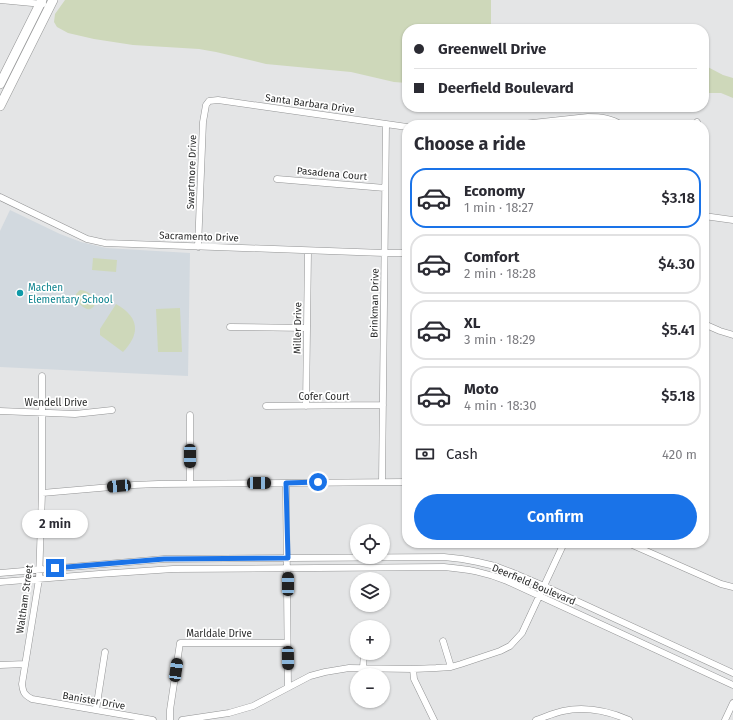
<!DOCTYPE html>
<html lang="en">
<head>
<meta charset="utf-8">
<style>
	:root { --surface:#fff; --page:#f2f2f3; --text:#2b2b33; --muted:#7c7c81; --line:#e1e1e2; --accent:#1a73e8 }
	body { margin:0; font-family:"Fira Sans",sans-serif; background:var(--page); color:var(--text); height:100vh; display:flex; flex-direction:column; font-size:15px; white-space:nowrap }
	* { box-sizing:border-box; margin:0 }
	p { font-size:13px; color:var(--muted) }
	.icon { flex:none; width:22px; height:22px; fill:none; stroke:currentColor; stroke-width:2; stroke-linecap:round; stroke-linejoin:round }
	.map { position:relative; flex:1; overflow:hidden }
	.panel { position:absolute; left:402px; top:120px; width:307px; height:428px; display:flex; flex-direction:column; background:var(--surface); border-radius:16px; box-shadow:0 1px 3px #0004 }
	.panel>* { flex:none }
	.top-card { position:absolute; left:402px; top:24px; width:307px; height:88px; border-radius:16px; box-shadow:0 1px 3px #0004; display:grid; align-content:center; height:88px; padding:0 12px; background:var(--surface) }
	.buttons { position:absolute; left:350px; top:524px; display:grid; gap:8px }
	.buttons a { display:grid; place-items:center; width:40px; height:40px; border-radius:50%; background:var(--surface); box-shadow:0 1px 3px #0004; font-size:20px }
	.end { position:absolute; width:18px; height:18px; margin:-9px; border:5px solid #1a73e8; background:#fff; box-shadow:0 0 0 2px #fff }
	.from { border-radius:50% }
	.bubble { position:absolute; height:28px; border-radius:14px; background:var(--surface); box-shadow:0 1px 3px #0004; font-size:13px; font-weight:600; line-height:28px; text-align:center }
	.car { position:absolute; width:12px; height:24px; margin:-12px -6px; border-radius:5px; box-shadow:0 0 3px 1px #0007; background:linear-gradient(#222 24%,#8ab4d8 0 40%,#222 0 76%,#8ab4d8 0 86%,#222 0) }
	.top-card b { display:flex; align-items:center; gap:14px; height:38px; font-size:15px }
	.top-card b+b { border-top:1px solid var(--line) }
	.top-card i { width:10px; height:10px; background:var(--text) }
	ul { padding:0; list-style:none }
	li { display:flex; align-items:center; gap:12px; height:60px; margin:0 8px 6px; padding:0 4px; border:2px solid var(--line); border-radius:16px }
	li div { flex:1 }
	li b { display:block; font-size:15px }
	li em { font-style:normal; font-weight:600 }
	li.active { border-color:var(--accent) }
	li>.icon { width:36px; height:36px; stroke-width:1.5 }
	h2 { padding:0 12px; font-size:18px; line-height:48px }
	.pay { display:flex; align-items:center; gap:10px; height:44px; padding:0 12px; font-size:15px }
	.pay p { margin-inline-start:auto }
	.cta { display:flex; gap:8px; margin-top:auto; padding:8px 12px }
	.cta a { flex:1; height:46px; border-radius:24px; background:var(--accent); color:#fff; font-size:16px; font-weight:600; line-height:46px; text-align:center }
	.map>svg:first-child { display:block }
	.built { fill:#d2d9df }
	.green { fill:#ced8ba }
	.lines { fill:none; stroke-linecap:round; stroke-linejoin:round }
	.minor-casing { stroke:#929394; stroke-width:7 }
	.secondary-casing { stroke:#929394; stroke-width:10 }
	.minor { stroke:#fff; stroke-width:6 }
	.secondary { stroke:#fff; stroke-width:9 }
	.route { stroke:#1a73e8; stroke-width:5 }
	.culture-dot { fill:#0f9aa8; stroke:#fff; stroke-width:1.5 }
	.labels { text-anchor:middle; stroke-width:3.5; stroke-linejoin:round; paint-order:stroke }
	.street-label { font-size:10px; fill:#2a2b2b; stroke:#fff }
	.culture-label { font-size:10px; fill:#0d838f; stroke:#fff; text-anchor:start }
</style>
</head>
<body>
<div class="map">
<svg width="733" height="720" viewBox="0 0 733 720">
	<rect width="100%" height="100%" fill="#e4e5e6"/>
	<path class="built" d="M10,210L60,234L81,242L106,248L190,253L188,376L0,367V231Z"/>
	<path class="green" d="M65,0H491V29H407V83L394,82L351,72L266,64L216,52L199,49L133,45L94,39L68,33L57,27L54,22L55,14Z
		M704,65L723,75L733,78V98L721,93H704Z
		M93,258L117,260L116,272L92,270Z
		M80,290C85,290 94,295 96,300C96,302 95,304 94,306C88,314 81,305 76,300V294Z
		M116,304C139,317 141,333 123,352L100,335V329Z
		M180,308L182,352H158L156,309Z"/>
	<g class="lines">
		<g class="minor-casing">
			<path id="minor" d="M0,0L43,4
				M514,125L588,117C601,117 611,118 622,125
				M694,125L697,122
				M277,179L385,188
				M0,197L87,239L105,243L384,253H407
				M704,216L733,220
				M198,247L203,122L206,105L209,101L218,100L407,127
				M704,324L720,331L733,335
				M230,327L307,328
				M42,376V493L39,579L22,684C23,692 24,695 32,699L153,720
				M266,406L383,405
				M306,406L308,251
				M0,411L75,414L112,410
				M190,415V483
				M382,482L386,124
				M286,483L288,687
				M42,493L134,485L158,484L407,482
				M628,543L721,584L733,587
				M0,573L164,559L444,557L462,559L478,562L495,566L511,572L544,586L733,673
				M0,582L99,574L173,569L444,567C467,569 485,572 507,581L733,685
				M443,641L451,667
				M0,665L25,664
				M363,668L364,653
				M413,669L414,679L434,720
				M96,710L105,652
				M170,720V710L180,643H287
				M182,720L229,713L253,706L310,676L325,672L349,668L413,669L436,668L451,667L461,664L500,651L510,646L522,633L564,543
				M536,720C545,717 554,713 563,711C586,706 608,711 629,720
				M725,720L733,703"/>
		</g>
		<g class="secondary-casing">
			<path id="secondary" d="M0,84L42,0
				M0,106L53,0"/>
		</g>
		<use href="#minor" class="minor"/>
		<use href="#secondary" class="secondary"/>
	</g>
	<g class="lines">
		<path class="route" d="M55,568L164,559L288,558L286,483L318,482"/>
	</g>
	<circle class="culture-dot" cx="20" cy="293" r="4"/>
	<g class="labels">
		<g class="street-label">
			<text transform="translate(310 103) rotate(8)" y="4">Santa Barbara Drive</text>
			<text transform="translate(191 172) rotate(-88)" y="4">Swartmore Drive</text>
			<text transform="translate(332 173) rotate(5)" y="4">Pasadena Court</text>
			<text transform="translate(199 236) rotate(2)" y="4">Sacramento Drive</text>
			<text transform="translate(374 303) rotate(-89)" y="4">Brinkman Drive</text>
			<text transform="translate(297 328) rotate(-89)" y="4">Miller Drive</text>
			<text x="324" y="400">Cofer Court</text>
			<text x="56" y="406">Wendell Drive</text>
			<text transform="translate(534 584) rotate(23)" y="4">Deerfield Boulevard</text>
			<text transform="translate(24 599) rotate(-82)" y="4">Waltham Street</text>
			<text x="219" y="637">Marldale Drive</text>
			<text transform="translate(94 700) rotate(10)" y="4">Banister Drive</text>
		</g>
		<g class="culture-label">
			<text x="28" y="291">Machen<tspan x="28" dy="12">Elementary School</tspan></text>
		</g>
	</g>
</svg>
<div class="buttons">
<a><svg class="icon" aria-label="locate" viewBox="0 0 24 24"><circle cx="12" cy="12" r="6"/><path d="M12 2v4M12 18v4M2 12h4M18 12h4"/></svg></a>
<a><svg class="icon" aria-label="layers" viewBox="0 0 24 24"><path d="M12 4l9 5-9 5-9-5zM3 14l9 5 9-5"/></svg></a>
<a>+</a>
<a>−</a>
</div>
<i class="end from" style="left:318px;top:482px"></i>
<i class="end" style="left:55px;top:568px"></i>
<div class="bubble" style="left:22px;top:510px;width:66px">2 min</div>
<i class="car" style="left:190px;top:456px;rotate:180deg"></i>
<i class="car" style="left:259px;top:483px;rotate:90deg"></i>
<i class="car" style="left:119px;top:486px;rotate:265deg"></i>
<i class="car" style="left:288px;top:584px;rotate:0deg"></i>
<i class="car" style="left:288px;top:658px;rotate:179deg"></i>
<i class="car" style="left:176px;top:670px;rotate:8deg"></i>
<div class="top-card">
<b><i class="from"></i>Greenwell Drive</b>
<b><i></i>Deerfield Boulevard</b>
</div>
<section class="panel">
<h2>Choose a ride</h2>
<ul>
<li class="active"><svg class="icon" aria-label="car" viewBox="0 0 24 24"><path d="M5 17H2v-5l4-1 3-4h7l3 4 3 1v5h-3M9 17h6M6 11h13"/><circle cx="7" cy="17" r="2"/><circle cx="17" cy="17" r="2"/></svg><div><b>Economy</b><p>1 min · 18:27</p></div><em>$3.18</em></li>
<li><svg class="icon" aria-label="car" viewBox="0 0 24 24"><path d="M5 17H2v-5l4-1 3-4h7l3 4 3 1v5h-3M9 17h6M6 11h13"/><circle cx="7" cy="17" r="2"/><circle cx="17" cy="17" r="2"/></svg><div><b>Comfort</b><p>2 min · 18:28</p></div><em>$4.30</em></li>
<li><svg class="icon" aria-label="car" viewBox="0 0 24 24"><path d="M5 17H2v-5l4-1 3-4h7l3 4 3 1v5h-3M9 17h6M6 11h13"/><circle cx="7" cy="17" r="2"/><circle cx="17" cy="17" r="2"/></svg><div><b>XL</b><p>3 min · 18:29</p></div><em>$5.41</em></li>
<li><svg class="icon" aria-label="car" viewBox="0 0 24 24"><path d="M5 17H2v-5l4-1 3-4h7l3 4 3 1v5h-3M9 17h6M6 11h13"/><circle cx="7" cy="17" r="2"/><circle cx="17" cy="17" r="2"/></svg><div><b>Moto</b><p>4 min · 18:30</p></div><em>$5.18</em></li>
</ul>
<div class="pay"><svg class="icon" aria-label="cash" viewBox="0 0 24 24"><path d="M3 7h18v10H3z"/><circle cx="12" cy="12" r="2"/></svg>Cash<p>420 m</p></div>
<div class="cta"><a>Confirm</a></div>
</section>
</div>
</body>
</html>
